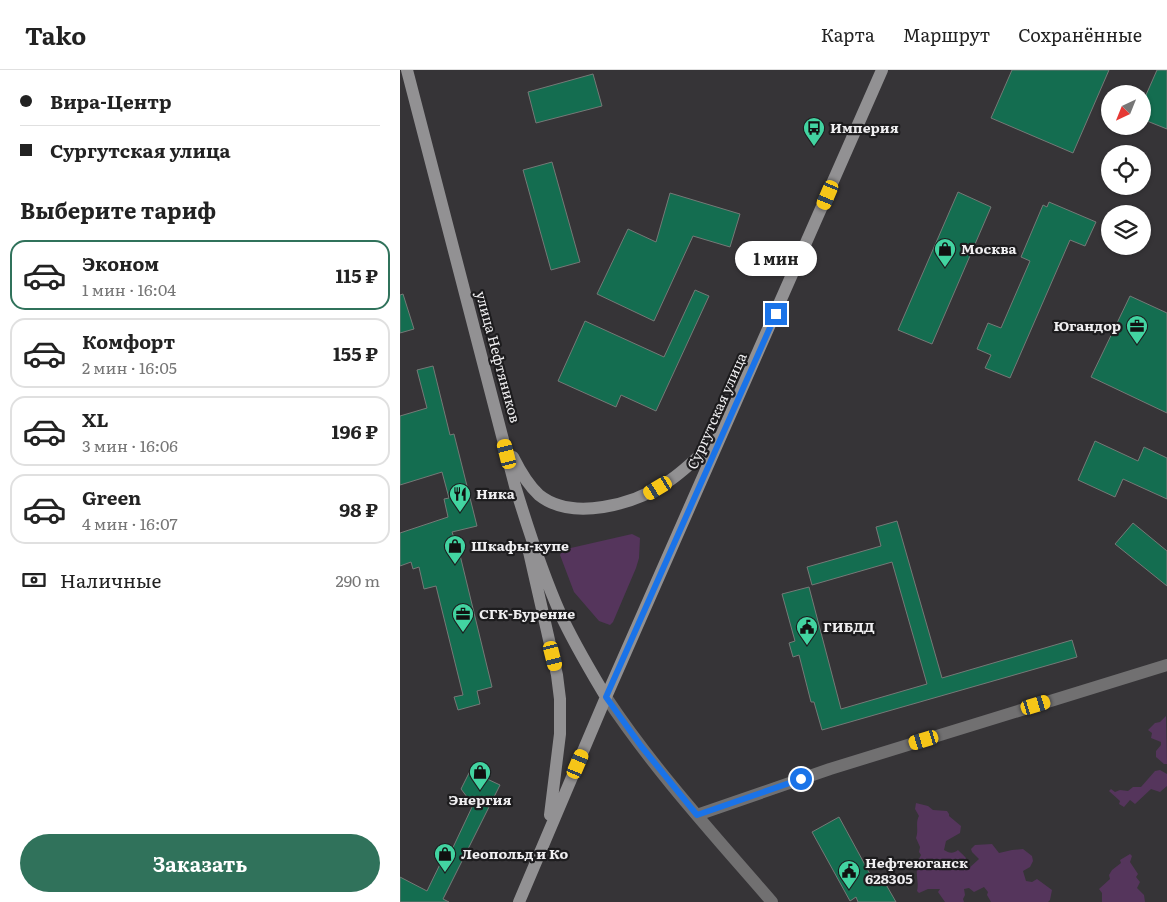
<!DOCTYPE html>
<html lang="ru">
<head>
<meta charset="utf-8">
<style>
	:root { --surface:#fff; --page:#f6f6f6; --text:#222; --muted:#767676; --line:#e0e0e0; --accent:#30725b }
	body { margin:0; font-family:Literata,serif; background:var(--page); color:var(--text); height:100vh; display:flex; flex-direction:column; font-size:19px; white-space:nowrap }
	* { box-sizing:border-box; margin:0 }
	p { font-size:16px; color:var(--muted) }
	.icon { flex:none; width:28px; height:28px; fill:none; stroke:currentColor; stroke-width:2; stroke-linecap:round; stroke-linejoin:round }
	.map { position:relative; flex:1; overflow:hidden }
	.panel { display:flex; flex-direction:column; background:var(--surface); width:400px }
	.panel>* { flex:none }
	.top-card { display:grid; align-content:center; height:110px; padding:0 20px; background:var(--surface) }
	.needle { width:32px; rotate:223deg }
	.buttons { position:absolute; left:701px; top:15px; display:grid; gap:10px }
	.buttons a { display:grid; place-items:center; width:50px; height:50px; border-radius:50%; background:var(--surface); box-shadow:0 1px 4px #0004; font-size:25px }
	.end { position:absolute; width:22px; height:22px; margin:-11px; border:6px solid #1a73e8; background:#fff; box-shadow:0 0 0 2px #fff }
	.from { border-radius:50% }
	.bubble { position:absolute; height:35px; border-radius:18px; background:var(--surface); box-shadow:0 1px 4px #0004; font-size:16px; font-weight:700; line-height:35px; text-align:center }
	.car { position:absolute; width:15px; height:30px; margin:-15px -8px; border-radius:6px; box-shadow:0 0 4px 1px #0007; background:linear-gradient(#f5c518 24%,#345 0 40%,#f5c518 0 76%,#345 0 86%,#f5c518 0) }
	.top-card b { display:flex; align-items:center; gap:18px; height:48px; font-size:19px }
	.top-card b+b { border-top:1px solid var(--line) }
	.top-card i { width:12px; height:12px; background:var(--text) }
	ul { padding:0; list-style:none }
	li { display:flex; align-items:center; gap:15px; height:70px; margin:0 10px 8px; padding:0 10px; border:2px solid var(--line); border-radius:15px }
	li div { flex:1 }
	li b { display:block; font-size:19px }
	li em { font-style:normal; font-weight:700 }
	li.on { border-color:var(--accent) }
	li>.icon { width:45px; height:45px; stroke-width:1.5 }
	h2 { padding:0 20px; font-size:22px; line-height:60px }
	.pay { display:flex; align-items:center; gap:12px; height:55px; padding:0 20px; font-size:19px }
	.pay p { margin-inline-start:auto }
	.action { display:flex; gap:10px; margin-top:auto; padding:10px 20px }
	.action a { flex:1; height:58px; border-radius:30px; background:var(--accent); color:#fff; font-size:20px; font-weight:700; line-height:58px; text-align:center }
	header { display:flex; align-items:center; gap:30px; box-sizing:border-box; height:70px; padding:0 25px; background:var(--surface); border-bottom:1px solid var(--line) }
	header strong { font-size:24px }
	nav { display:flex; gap:28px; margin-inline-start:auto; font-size:18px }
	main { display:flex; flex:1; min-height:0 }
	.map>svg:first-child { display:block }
	.green { fill:#55355c }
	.building { fill:#146d50; stroke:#757977 }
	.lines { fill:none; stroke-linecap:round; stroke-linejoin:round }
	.minor { stroke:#717071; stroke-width:12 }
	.secondary { stroke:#929193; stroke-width:12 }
	.route { stroke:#1a73e8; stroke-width:6 }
	.labels { text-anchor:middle; stroke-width:4.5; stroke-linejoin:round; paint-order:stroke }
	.poi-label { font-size:14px; font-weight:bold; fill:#f0eff1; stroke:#1d1c1e; text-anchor:start }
	.street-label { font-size:14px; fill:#f0eff1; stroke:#1d1c1e }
</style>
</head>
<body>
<header>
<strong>Tako</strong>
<nav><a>Карта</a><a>Маршрут</a><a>Сохранённые</a></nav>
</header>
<main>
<section class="panel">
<div class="top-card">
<b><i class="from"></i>Вира-Центр</b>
<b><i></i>Сургутская улица</b>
</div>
<h2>Выберите тариф</h2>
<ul>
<li class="on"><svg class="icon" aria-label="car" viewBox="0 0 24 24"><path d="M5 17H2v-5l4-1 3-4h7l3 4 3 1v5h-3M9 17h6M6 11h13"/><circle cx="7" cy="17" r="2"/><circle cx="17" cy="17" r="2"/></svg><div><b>Эконом</b><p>1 мин · 16:04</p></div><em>115 ₽</em></li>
<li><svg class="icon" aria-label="car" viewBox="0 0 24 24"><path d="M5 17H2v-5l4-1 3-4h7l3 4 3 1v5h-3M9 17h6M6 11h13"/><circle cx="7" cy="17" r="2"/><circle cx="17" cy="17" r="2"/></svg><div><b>Комфорт</b><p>2 мин · 16:05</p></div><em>155 ₽</em></li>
<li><svg class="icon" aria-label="car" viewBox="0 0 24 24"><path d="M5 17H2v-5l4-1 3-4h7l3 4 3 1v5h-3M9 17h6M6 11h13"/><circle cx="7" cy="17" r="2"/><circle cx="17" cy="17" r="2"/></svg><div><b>XL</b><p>3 мин · 16:06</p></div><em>196 ₽</em></li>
<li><svg class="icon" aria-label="car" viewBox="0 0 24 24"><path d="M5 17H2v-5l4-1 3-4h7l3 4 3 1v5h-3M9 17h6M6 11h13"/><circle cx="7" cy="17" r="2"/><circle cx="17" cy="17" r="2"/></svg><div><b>Green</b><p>4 мин · 16:07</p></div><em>98 ₽</em></li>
</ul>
<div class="pay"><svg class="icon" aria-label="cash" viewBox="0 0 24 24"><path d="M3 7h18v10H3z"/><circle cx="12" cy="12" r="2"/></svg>Наличные<p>290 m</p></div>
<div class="action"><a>Заказать</a></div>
</section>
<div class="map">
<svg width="767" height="832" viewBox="0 0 767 832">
	<rect width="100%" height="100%" fill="#363437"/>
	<path class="green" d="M232,464L240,468L239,488L236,498L213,552L210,555L199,551L174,522L160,485L162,480Z
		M766,646L767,694H764L756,687V681L761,675V672L751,668L752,663L748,660L755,653L760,652Z
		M760,700L767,704V716L760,722L751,719L735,734L730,730L724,737L719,734L720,731L709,721L711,719L715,722L720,720L728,721L733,717H741L755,701Z
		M516,733L528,736L533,740L547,741L549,744V746L561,756L560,763L546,771L544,780C549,783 553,784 558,780C564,786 570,789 566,798L568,799L579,789L572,782L571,779L575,775L592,774L599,783L612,780L623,779L632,786L633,791L630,797L623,801L626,811L632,812L637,809L652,820L650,830L648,832H591L587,825L588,822L584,817L574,822L569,818L564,819L565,825L563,829L564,832H545L538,822L540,819H528L519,823L517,821C519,814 516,807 517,799L515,797L521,785L519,782L520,777L516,768C519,760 515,753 519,746L515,739Z
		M730,784L732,786L730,792L738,804L736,807L740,812L737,818L744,825L745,832H702V823L699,819L710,809L709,805L712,800L721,793L720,790Z"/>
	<path class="building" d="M612,0H709L673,83L591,48Z
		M757,0H767V59L742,49V34Z
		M193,4L202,36L136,53L128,22Z
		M152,92L180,192L151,200L123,100Z
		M558,122L591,137L532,274L498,260Z
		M270,123L340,144L330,177L293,166L254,251L197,224L228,159L256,172Z
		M649,132L696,152L685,176L670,170L610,308L585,298L591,285L577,279L588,253L601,258L630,191L621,187L643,135L647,137Z
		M295,220L309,226L256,341L221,325L216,337L158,311L185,251L264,287Z
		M3,224L14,259L0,263V225Z
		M730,226L767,243V343L691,307Z
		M33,296L50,365L54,364L77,456L52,462L60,485L92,617L77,621L80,634L58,640L54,627L63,625L36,516L24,519L19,497L13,499L11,492L0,496V463L48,447L44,429L49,428L42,402L0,415V346L27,338L17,300Z
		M695,371L738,391L744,377L767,388V429L723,409L715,427L678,410Z
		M497,451L542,608L672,570L677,587L422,660L414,632H411L399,585L393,587L389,573L395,571L382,524L409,517L441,639L527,614L492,492L412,515L407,497L481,476L476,457Z
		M733,453L767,481V516L715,474Z
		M70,701L100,715L43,829L49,832H0V807L27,821L44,786L48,788L73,735L61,719Z
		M439,747L476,815L484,811L496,832H458L456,827L450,831L412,762Z"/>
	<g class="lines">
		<path class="minor" d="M206,627C255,701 315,766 372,832
			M297,745L430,699L767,595"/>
		<path class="secondary" d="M7,0L115,416C128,459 142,502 160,543C173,572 190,600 206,627
			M113,387C120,401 128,415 139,425C173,452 234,434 266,413C285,401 302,383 318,368
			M129,482L157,605L160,629V664L150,745
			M119,832L206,627L482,0"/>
	</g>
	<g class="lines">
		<path class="route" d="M376,244L206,627L241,676L297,745L401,709"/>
	</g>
	<defs>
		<g id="bus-pin" transform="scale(1.125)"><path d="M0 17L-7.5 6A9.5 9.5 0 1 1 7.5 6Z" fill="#42d4a1" stroke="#1d1c1e"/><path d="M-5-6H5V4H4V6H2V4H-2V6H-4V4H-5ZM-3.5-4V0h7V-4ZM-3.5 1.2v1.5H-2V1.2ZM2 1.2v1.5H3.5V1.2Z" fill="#111"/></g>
		<g id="shop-pin" transform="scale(1.125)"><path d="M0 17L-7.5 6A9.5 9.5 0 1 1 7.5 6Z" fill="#42d4a1" stroke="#1d1c1e"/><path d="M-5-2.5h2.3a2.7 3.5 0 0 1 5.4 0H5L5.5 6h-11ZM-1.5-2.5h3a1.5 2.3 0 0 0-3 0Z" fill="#111"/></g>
		<g id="office-pin" transform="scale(1.125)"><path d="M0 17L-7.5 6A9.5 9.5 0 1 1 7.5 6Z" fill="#42d4a1" stroke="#1d1c1e"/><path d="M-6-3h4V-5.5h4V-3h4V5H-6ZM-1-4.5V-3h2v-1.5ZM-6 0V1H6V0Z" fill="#111"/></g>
		<g id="restaurant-pin" transform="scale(1.125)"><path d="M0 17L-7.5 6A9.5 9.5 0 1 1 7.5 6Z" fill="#42d4a1" stroke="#1d1c1e"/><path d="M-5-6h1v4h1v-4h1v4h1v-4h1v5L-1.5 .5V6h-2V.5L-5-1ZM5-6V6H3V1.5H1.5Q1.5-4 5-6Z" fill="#111"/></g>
		<g id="civic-pin" transform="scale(1.125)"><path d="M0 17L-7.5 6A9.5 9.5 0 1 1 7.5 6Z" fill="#42d4a1" stroke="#1d1c1e"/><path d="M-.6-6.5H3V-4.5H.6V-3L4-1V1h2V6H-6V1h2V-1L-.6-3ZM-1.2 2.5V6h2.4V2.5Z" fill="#111"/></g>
	</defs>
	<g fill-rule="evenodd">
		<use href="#bus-pin" x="414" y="58"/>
		<use href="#shop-pin" x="545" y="179"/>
		<use href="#office-pin" x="737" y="256"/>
		<use href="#restaurant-pin" x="60" y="424"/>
		<use href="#shop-pin" x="55" y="476"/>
		<use href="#office-pin" x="63" y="544"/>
		<use href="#civic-pin" x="407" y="557"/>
		<use href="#shop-pin" x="80" y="702"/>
		<use href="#shop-pin" x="45" y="784"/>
		<use href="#civic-pin" x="449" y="801"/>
	</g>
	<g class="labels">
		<g class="poi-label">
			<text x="430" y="63">Империя</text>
			<text x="561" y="184">Москва</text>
			<text x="721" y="261" text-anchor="end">Югандор</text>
			<text x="76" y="429">Ника</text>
			<text x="71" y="481">Шкафы-купе</text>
			<text x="79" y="549">СГК-Бурение</text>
			<text x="423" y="562">ГИБДД</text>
			<text x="80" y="735" text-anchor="middle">Энергия</text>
			<text x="61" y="789">Леопольд и Ко</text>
			<text x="465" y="798">Нефтеюганск<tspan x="465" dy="16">628305</tspan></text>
		</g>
		<g class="street-label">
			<text transform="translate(98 287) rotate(75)" y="5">улица Нефтяников</text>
			<text transform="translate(317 341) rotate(-66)" y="5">Сургутская улица</text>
		</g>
	</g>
</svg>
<div class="buttons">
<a><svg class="needle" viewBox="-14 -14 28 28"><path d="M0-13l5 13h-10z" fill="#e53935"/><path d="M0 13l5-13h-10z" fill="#767676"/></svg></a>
<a><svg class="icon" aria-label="locate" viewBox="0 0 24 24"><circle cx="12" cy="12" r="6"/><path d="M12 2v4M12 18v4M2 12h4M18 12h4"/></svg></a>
<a><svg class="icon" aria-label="layers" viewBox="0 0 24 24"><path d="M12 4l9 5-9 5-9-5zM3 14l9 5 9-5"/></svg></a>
</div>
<i class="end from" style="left:401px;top:709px"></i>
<i class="end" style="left:376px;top:244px"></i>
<div class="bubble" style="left:335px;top:171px;width:82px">1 мин</div>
<i class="car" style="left:428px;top:125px;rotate:203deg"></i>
<i class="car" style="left:107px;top:384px;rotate:346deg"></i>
<i class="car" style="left:258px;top:418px;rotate:239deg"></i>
<i class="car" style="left:153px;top:586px;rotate:166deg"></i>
<i class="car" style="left:636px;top:635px;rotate:73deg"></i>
<i class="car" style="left:524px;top:670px;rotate:253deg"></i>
<i class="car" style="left:178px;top:694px;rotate:23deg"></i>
</div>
</main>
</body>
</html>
